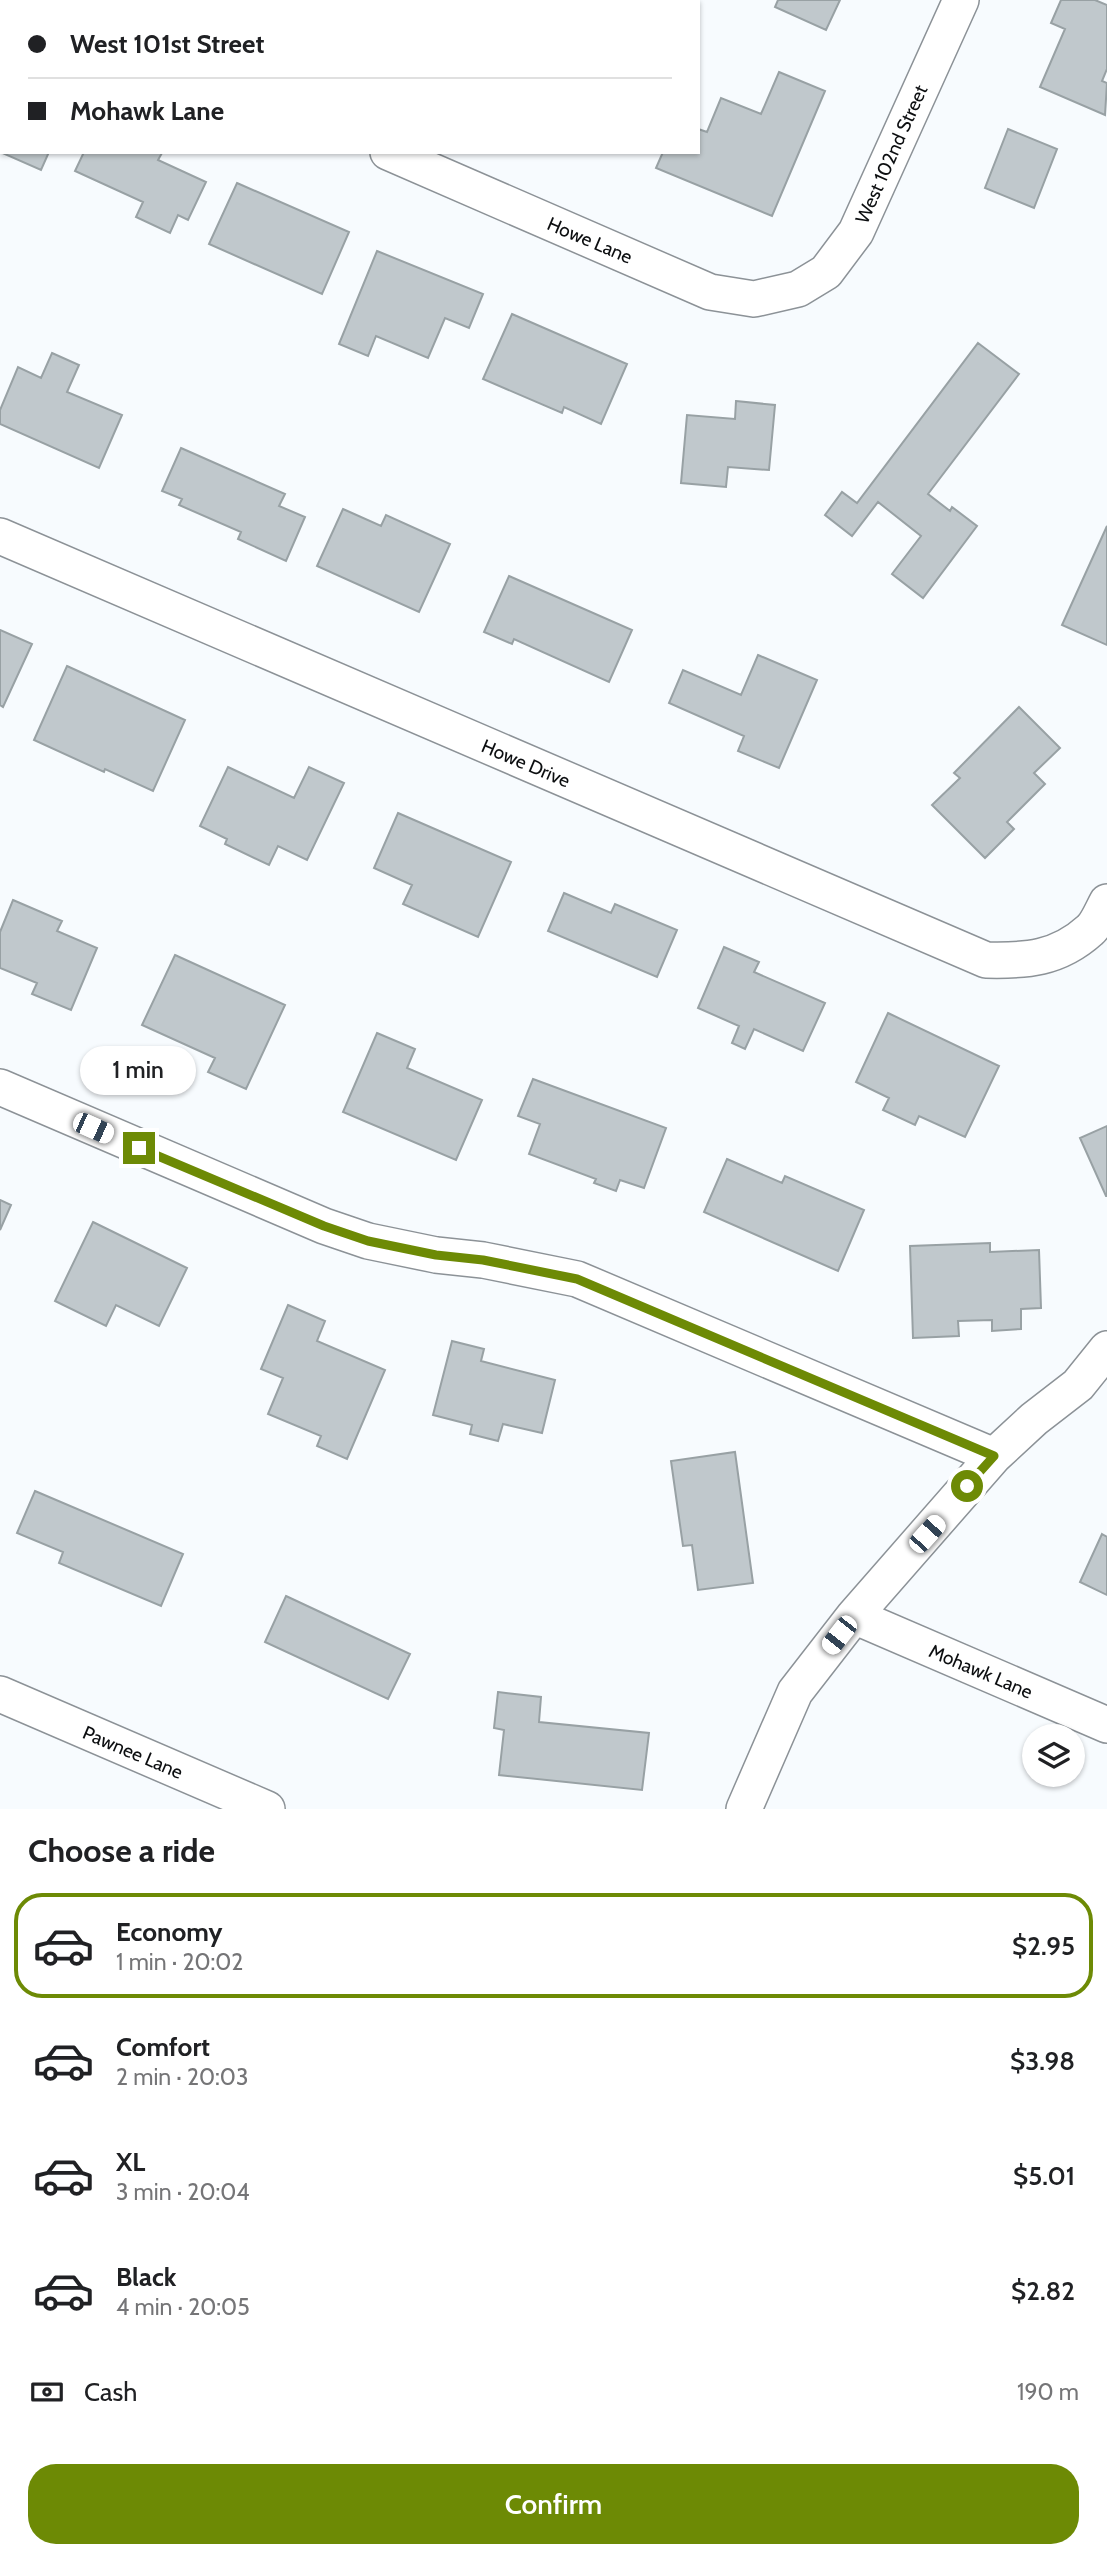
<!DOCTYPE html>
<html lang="en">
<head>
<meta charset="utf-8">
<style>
	:root { --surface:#fff; --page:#f6f6f6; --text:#202124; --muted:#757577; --line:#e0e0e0; --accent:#6d8a05 }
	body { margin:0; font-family:Cabin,sans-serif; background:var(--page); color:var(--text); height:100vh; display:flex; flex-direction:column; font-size:26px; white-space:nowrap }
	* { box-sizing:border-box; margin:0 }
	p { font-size:23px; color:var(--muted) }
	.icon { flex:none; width:38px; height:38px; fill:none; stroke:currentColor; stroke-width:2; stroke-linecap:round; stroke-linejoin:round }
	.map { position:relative; height:1809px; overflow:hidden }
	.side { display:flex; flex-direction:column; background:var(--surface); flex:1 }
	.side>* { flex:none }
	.top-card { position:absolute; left:0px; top:0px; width:700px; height:154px; box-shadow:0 2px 5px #0004; display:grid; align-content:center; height:154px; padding:0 28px; background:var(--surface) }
	.tools { position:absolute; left:1022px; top:1724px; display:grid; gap:14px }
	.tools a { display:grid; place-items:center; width:63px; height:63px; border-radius:50%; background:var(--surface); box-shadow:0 2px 5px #0004; font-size:35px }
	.end { position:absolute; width:32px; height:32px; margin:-16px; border:9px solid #6d8a05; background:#fff; box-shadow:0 0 0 4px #fff }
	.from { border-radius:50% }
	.bubble { position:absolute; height:49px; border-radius:24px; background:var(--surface); box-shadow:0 2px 5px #0004; font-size:23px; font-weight:600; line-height:49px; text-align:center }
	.car { position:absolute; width:21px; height:42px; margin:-21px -10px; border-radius:9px; box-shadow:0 0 5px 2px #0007; background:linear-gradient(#fff 24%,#345 0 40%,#fff 0 76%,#345 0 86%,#fff 0) }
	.top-card b { display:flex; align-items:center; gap:24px; height:66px; font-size:26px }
	.top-card b+b { border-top:2px solid var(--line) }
	.top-card i { width:18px; height:18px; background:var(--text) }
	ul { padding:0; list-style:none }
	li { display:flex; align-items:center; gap:21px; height:105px; margin:0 14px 10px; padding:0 14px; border:4px solid transparent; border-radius:28px }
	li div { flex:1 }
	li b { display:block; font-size:26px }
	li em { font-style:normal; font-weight:600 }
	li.on { border-color:var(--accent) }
	li>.icon { width:63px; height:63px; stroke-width:1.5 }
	h2 { padding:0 28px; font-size:32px; line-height:84px }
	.pay { display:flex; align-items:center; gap:18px; height:77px; padding:0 28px; font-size:26px }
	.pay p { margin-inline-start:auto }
	.action { display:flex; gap:14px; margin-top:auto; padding:14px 28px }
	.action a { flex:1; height:80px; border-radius:28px; background:var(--accent); color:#fff; font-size:28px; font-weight:600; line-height:80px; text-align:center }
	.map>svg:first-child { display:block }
	.building { fill:#c0c8cc; stroke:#98a1a4; stroke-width:2 }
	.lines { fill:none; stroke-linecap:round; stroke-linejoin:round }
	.street-casing { stroke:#8c9297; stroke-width:38 }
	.street { stroke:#fff; stroke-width:35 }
	.route { stroke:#6d8a05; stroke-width:9 }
	.labels { text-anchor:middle; stroke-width:5; stroke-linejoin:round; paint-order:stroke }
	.street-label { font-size:19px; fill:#0c0e10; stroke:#fff }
</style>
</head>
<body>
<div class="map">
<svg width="1107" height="1809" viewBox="0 0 1107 1809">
	<rect width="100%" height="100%" fill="#f7fbfe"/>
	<path class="building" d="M778,0H840L826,30L775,7Z
		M1061,0H1095L1107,5V69L1102,81L1107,83L1105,115L1040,87L1065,29L1051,23Z
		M779,72L825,91L772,216L656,168L663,152H698V129L707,132L721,98L761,114Z
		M0,97L2,152H49L41,170L0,152Z
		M1008,129L1057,149L1034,208L985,188Z
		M84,152H160L162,153L158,160L206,182L188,220L178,215L170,233L136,217L143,202L75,171Z
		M237,183L349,232L322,294L209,244Z
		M377,251L483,294L469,328L445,318L428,358L376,336L368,356L339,344Z
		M512,314L627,364L601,424L564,407L562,413L483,379Z
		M978,343L1019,374L928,494L950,511L952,507L977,526L923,598L892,574L921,536L878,502L852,536L825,515L842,492L857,503Z
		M52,353L79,365L67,392L122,415L99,468L0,424V410L18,367L41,378Z
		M736,401L775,405L769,470L728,467L726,487L681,483L687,415L735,419Z
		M181,448L285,494L279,506L305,517L286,561L238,539L241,532L179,505L182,499L162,491Z
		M343,509L381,526L386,515L450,544L419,612L317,566Z
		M1107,526V645L1062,625Z
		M509,576L632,630L609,682L514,639L512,644L484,632Z
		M0,630L32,644L3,707L0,705Z
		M758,655L817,680L779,768L738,751L744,736L669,703L683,670L741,695Z
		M67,666L185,720L153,791L105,769L104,772L34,740Z
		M1019,707L1060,748L1034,773L1045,784L1007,822L1014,829L985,858L932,805L960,778L954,773Z
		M228,767L294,798L309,767L344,783L307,860L278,846L269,865L225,844L227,839L200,826Z
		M398,813L511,862L478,937L403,904L412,885L374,868Z
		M564,893L611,913L615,904L677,930L657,977L548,931Z
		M13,900L62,921L57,931L97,948L71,1010L32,994L37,983L0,968V932Z
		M724,947L759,962L754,972L825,1003L803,1051L754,1029L745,1049L732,1043L739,1026L698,1008Z
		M175,955L285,1005L246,1089L208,1072L215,1058L142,1025Z
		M888,1013L999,1066L965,1137L919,1116L915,1125L883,1110L889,1098L856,1082Z
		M377,1033L415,1049L407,1068L482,1100L456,1160L343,1112Z
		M533,1079L666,1128L644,1188L620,1180L616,1191L594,1183L596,1179L529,1154L540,1124L518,1116Z
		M1107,1126V1196H1106L1080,1138Z
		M727,1159L782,1183L785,1176L864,1210L838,1271L704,1212Z
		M0,1200L11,1205L0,1230Z
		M93,1222L187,1268L159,1326L116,1305L106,1326L55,1301Z
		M990,1243V1252L1039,1250L1041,1308L1021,1309V1329L992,1331V1320L958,1321L959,1336L913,1338L910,1246Z
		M288,1305L325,1321L317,1341L385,1370L347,1459L317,1446L321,1436L268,1414L283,1378L261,1369Z
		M452,1341L484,1349L481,1361L555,1380L542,1433L503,1424L498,1441L470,1434L472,1425L433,1415Z
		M735,1452L753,1583L698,1590L692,1545L683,1546L671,1461Z
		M35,1491L183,1554L161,1606L59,1563L63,1552L17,1533Z
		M1102,1534L1107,1537V1595L1080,1582Z
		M286,1596L410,1654L388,1699L265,1642Z
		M498,1692L541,1697L539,1722L649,1733L642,1790L499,1775L504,1730L494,1728Z"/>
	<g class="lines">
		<g class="street-casing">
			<path id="street" d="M36,0L40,2
				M388,152L710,292L754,299L798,289L826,272L856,232L961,0
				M0,536L986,960C1026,961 1058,959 1090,930C1097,924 1102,911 1107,902
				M0,1087L324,1226L368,1241L436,1255L483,1260L577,1279L994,1456
				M854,1616L1107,1725
				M0,1694L267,1809
				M744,1809L795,1692L854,1616L994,1456L1034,1419L1078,1385L1107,1349"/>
		</g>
		<use href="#street" class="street"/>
	</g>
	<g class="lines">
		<path class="route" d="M139,1148L324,1226L368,1241L436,1255L483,1260L577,1279L994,1456L967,1486"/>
	</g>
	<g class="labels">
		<g class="street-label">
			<text transform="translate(891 154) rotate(-66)" y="7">West 102nd Street</text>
			<text transform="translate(590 240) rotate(23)" y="7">Howe Lane</text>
			<text transform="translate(526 763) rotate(23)" y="7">Howe Drive</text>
			<text transform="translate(981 1671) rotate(23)" y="7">Mohawk Lane</text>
			<text transform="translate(133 1752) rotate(23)" y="7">Pawnee Lane</text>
		</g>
	</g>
</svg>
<div class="tools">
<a><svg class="icon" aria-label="layers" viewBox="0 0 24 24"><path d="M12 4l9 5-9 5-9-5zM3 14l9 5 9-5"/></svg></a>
</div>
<i class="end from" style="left:967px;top:1486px"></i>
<i class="end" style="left:139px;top:1148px"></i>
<div class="bubble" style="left:80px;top:1046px;width:116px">1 min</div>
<i class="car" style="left:93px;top:1128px;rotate:114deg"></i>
<i class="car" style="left:927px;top:1534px;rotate:42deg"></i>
<i class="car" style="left:839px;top:1635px;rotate:218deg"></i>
<div class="top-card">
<b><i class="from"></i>West 101st Street</b>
<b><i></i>Mohawk Lane</b>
</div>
</div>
<section class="side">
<h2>Choose a ride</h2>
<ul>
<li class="on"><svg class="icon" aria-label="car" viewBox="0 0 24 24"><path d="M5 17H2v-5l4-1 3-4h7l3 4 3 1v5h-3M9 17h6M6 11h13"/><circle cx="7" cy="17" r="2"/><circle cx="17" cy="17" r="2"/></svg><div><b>Economy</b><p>1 min · 20:02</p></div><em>$2.95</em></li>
<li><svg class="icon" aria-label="car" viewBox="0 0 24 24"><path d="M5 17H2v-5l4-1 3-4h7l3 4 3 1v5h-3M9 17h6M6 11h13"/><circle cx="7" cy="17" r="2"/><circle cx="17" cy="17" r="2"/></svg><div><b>Comfort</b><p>2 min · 20:03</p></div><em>$3.98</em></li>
<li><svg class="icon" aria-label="car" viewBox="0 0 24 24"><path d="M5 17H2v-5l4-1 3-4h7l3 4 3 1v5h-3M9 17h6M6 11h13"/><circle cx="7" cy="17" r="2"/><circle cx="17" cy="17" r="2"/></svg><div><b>XL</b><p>3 min · 20:04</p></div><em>$5.01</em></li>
<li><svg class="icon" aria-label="car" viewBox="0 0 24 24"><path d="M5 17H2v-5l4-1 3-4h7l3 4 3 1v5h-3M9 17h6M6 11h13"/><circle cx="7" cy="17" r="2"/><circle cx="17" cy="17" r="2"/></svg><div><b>Black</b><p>4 min · 20:05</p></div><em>$2.82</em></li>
</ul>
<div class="pay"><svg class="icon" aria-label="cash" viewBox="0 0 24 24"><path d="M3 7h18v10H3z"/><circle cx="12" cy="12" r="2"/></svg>Cash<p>190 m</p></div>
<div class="action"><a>Confirm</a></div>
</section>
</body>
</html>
